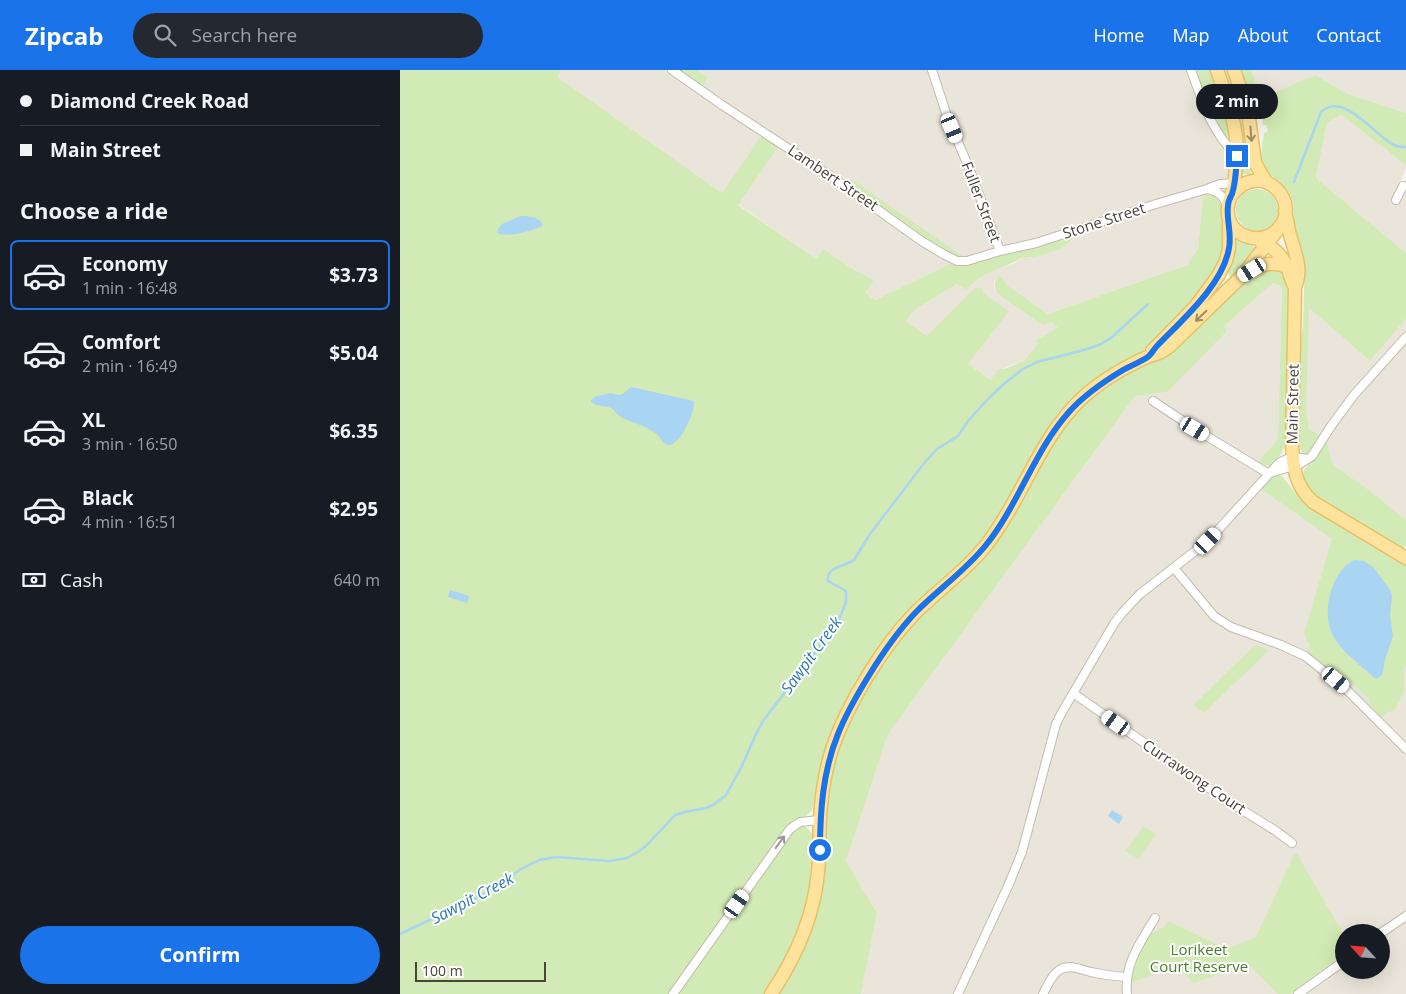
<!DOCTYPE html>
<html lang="en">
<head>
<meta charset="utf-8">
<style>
	:root { --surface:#171b24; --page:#242831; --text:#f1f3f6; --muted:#9ea1a6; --line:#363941; --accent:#1a73e8 }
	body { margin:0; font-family:"Open Sans",sans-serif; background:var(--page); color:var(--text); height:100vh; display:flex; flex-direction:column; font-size:19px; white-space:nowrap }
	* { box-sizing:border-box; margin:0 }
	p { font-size:16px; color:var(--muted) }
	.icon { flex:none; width:28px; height:28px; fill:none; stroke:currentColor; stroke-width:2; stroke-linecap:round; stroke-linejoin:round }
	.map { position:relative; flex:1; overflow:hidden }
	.panel { display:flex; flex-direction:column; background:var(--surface); width:400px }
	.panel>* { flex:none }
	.hud { display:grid; align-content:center; height:110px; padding:0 20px; background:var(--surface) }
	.needle { width:32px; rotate:296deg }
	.tools { position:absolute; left:935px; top:854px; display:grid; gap:10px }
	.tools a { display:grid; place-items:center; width:55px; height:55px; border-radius:50%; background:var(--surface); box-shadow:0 5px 20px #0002; font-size:25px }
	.scale { position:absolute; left:15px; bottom:12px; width:131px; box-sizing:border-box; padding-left:5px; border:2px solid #4b4439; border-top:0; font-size:14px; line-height:18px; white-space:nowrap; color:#4b4439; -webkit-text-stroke:4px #fff; paint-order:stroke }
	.end { position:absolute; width:22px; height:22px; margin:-11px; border:6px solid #1a73e8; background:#fff; box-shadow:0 0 0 2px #fff }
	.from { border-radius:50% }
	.bubble { position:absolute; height:35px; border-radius:18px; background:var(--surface); box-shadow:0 5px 20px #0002; font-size:16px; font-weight:700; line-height:35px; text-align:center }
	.car { position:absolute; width:15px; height:30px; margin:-15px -8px; border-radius:6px; box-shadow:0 0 4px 1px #0007; background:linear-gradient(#fff 24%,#345 0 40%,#fff 0 76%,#345 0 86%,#fff 0) }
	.hud b { display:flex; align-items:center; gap:18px; height:48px; font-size:19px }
	.hud b+b { border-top:1px solid var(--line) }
	.hud i { width:12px; height:12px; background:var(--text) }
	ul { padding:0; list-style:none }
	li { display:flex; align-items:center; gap:15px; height:70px; margin:0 10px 8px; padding:0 10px; border:2px solid transparent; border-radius:8px }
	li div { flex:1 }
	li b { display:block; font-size:19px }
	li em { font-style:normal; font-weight:700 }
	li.active { border-color:var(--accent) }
	li>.icon { width:45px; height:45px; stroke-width:1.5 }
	h2 { padding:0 20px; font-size:22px; line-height:60px }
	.pay { display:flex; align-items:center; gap:12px; height:55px; padding:0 20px; font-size:19px }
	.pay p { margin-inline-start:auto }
	.cta { display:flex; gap:10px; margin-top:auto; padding:10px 20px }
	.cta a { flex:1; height:58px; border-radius:30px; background:var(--accent); color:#fff; font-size:20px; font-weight:700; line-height:58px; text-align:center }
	header { display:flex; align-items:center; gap:30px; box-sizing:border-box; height:70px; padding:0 25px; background:var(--accent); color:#fff }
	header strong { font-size:24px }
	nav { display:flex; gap:28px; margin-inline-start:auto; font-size:18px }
	.search { width:350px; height:45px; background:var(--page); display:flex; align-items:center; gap:12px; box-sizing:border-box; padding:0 18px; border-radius:28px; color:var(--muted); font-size:19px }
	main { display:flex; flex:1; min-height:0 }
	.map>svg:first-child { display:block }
	.residential { fill:#eae5da; fill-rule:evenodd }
	.green { fill:#d2eab5 }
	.parking { fill:#e5e3e0 }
	.water { fill:#a9d4f2 }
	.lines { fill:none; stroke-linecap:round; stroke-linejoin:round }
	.stream { stroke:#a9d4f2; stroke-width:2.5 }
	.minor-casing { stroke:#c2bbae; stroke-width:10 }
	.primary-casing { stroke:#e6c16a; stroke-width:15 }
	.minor { stroke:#fff; stroke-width:8 }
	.primary { stroke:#ffe39c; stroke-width:12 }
	.oneway { stroke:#9c8c66 }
	.oneway2 { stroke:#9c9892 }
	.route { stroke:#1a73e8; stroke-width:6 }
	.labels { text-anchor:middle; stroke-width:4; stroke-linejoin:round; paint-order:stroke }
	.street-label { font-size:15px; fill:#4b4439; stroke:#fff }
	.park-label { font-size:15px; fill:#4a7f2a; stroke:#fff }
	.water-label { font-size:16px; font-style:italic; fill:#2e7ab2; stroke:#fff }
</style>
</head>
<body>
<header>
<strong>Zipcab</strong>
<div class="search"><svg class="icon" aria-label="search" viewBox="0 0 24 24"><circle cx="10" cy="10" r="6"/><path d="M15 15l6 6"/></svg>Search here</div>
<nav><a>Home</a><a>Map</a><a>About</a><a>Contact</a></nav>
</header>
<main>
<section class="panel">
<div class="hud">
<b><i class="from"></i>Diamond Creek Road</b>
<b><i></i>Main Street</b>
</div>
<h2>Choose a ride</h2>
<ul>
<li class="active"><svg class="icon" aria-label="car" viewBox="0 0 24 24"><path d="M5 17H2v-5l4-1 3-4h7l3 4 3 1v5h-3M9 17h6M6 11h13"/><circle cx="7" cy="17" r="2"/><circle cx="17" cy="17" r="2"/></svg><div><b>Economy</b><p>1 min · 16:48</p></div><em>$3.73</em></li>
<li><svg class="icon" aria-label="car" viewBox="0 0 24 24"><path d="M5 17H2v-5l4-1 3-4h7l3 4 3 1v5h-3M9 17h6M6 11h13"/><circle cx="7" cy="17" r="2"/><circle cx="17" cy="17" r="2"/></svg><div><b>Comfort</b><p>2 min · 16:49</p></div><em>$5.04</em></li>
<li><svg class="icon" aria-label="car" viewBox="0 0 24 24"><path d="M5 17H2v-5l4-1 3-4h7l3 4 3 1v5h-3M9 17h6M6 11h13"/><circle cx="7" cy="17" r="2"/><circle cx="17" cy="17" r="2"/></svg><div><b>XL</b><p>3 min · 16:50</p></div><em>$6.35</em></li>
<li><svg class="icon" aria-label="car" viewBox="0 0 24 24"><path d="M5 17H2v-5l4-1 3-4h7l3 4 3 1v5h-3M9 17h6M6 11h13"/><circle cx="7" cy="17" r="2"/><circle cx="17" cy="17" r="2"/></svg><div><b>Black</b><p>4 min · 16:51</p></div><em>$2.95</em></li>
</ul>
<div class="pay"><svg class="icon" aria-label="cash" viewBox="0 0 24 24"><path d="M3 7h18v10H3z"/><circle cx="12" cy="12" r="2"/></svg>Cash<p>640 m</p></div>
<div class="cta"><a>Confirm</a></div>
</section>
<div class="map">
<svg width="1006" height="924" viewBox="0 0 1006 924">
	<rect width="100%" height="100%" fill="#f6f3ec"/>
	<path class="residential" d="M161,0H787L806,50L822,75L827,87L829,97L822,139L820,132L815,127L803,126L798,179L787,195L648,244L608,216L600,205L594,212V218L599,225L639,253L650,252L658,258L639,274L624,291L606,297L591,310L506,251L514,240L557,214L566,220L572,213L596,199L615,193L624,187L631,188L641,185L671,172L675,167L674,164L645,175L598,185L568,195H559L552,193L475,230L465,223L474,210L456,201L423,179L416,189L338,134L378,76L361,66L322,123L156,7Z
		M841,0H1006V43L948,24L915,5L853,32Z
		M941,45L1006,95V98L1000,113L1006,116V183L916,108L927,53Z
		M873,213L882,217L878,369L860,389L862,420L932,469L1006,495V924H461L477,843L446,791L488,664L735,326L767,322L825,262L824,256ZM944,862H981V900H944Z
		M908,237L970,291L1006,249V450L969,420L932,394L909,359L906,339Z"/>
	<path class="green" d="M0,0H161L157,7L322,123L361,66L378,77L338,135L416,189L423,179L456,201L474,210L465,223L475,230L552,193L559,195H568L605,183L645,175L675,164V167C666,178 647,184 634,187C630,188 627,187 622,188C619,189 616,192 612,193C595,200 578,206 566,220L557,214L514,240L506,251L527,266L575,218H581L584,224L609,241L568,294L591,310L598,299H604L624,291L638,274L636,272L637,270L658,258L650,252L645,255L639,253L599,225C593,217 593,212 600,205L608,216L648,244L787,195L798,179L803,126L809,125L815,127L821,134L824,174L821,191L801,224L748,278L700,310L607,435L580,476L515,537L422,695L417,713L412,740L406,746L393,751L388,756L350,808L270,924H0Z
		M279,0H296L308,8L302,16Z
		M795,0H810L822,32L829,65L827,68C812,56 802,19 795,0Z
		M821,0H830L843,37L851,104H842L843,93V73Z
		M841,0H851L861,28L915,5L948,24L1006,43V95L941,45L927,53L916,108L1006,183V249L970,291L909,238L906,339L909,359L921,366L913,379L906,385C899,382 900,375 899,368V288L903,255L905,192L901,176L894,154L893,134L890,124L880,112L869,104L863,94L861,85L864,63L868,61L866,55H863L862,43L852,31Z
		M451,109L565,188L556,187L527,170L444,111Z
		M836 140a21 21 0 1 1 42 0a21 21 0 1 1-42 0Z
		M836,170L857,178L831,210L827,200L834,185Z
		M876,197L885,203L887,209L889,250L886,368C885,380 879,388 870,396L860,394V389L878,369L882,217L873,213L824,256L826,262L767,322L735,326L488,664L446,791L477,843L461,924H378L399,888L427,730L439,676L447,656L483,592L514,552L553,516L632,408L665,355L682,336L700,320L799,256L846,210L861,201Z
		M926,369L932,394L969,420L1006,450V476L1001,479L926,435L908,420L903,406L904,400L915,388Z
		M877,405L882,406L898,426L914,440L1006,495V595L1004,598V623L994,641L987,642L982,648L969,634L968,628L942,605H937L907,581L910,575L904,564L932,469L862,420L861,415L871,407Z
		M855,575L869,580L804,643L793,635Z
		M401,756L406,757L412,764L413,802L407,837L387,889L365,924H277L393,762Z
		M744,756L756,764L738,789L726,781Z
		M897,784L944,865V884L890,924H878L847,893L794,913L775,895L731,913C733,899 741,872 753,863C759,858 764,860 768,851L827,879L856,867L894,785Z"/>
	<path class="parking" d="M937,605H942L956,617L968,628L969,634Z"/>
	<path class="water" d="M121,146C129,146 140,147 143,155C134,161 107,168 97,163L98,159L102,154Z
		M231,317L294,331C296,340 279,378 268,375C263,374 260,368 257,364C254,362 250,360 247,358C238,353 226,351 218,345C216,343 215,341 213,339C207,335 197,337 191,332V330L195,327L210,323L219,325L223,324Z
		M954,490L964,491L973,497L991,521L992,527L990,545L993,566L984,593L983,603L981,606L976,609C971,606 969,602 964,599C952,588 935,575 930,558C923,537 933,500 954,490Z
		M50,520L69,526L67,533L48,527Z
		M712,740L723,747L719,754L708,746Z"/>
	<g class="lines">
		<path class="stream" d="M894,112L921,42C943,20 975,66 994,75C998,77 1002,77 1006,77
			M0,864L91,821L121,799L139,790L156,787L209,791L227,788L239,781L246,776L275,745L285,742L306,738L313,735L326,725L342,696L355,666L363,651L424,571L440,547L446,532V521L428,511C426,496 445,497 454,490L470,464L525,392L537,379L558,366L568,351L589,328L605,313L623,299L637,292L684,280L699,275L711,268L748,234"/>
		<g class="minor-casing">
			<path id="minor" d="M272,0L322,35L432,107L520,170L543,184L557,191H567L600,181L636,173L756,134L807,119L820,114L837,113
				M532,0L547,46L569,98L600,181
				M791,0C802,31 812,63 837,86
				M807,119C818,121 824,126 827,136
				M996,130L1003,116
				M753,331L795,359L869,404
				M870,403L900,394L912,386L931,356L954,325L1006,267
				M774,498L814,546L831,557L881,575L905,586L946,619L1006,679
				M673,623L826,730L876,761L892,773
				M981,863L1006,846
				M273,924L390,759L400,752L420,750
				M558,924L609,814L622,782L656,654L662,642L715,552L723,542L740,524L808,471L878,394C887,387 896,386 907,389
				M643,924C650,910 657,893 676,898C681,899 686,901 691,902C703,905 715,906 726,907
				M727,924C724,894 740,873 755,848
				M898,924L944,891"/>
		</g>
		<g class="primary-casing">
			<path id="primary" d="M817,0C827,29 837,53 837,85C836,95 835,106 834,116C831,127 825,137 829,149C836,169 861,174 876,161C906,133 860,87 832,125
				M834,0L848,41L855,93L866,112
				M885,141C887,149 888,157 890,165C895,183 903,199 895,217L892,374C893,397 895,416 913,432L1006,488
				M860,171C873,177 883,185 888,199C890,205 891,211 895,217
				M847,203C860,195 873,190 887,197
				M752,281L795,237L818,206L826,191L829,178V149
				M371,924C396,887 414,847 418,802C420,785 419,767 420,750C421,726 425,702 432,679C447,635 482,577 515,543C538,520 566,501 587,474C622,429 638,371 680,330C698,313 725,297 747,287C751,285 755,285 759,283C763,281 768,278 772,274L842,206L879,158"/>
		</g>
		<use href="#minor" class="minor"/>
		<use href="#primary" class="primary"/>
	</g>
	<defs><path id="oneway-shaft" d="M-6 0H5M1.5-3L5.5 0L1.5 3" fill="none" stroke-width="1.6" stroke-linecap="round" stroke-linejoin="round" transform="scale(1.25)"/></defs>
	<g class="oneway">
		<use href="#oneway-shaft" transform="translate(851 64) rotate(85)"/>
		<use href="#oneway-shaft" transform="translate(801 246) rotate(136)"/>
	</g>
	<use class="oneway2" href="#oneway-shaft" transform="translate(380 772) rotate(-54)"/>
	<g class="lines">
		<path class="route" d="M420,780C420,740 423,701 438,664C446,644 457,625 468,607C482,584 497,562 516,542C539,519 566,500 586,475C619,434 634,381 669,342C685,324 703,312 723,300C730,296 743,291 749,286C752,283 754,279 757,276C782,250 823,215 829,178C832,163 826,149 828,136C828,131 830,128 832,124C836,112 836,98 837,86"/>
	</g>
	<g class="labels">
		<g class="street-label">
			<text transform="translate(433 108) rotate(34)" y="5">Lambert Street</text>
			<text transform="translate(581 132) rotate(69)" y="5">Fuller Street</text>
			<text transform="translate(704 151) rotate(-18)" y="5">Stone Street</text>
			<text transform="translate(893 334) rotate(-89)" y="5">Main Street</text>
			<text transform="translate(794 707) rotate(34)" y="5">Currawong Court</text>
		</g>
		<g class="park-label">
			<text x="799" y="885">Lorikeet<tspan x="799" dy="17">Court Reserve</tspan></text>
		</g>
		<g class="water-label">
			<text transform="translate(411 585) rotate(-54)" y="6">Sawpit Creek</text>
			<text transform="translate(72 828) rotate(-28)" y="6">Sawpit Creek</text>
		</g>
	</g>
</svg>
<div class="tools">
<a><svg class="needle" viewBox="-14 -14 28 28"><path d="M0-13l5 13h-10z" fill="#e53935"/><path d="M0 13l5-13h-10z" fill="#9ea1a6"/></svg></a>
</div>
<div class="scale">100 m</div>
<i class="end from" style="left:420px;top:780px"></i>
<i class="end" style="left:837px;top:86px"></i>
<div class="bubble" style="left:796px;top:14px;width:82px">2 min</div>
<i class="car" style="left:552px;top:58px;rotate:157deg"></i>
<i class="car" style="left:852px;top:200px;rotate:239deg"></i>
<i class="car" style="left:795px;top:359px;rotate:121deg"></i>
<i class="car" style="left:808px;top:471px;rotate:44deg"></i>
<i class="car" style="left:936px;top:610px;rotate:130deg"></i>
<i class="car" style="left:716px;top:653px;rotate:305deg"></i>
<i class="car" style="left:337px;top:834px;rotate:35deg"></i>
</div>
</main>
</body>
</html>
